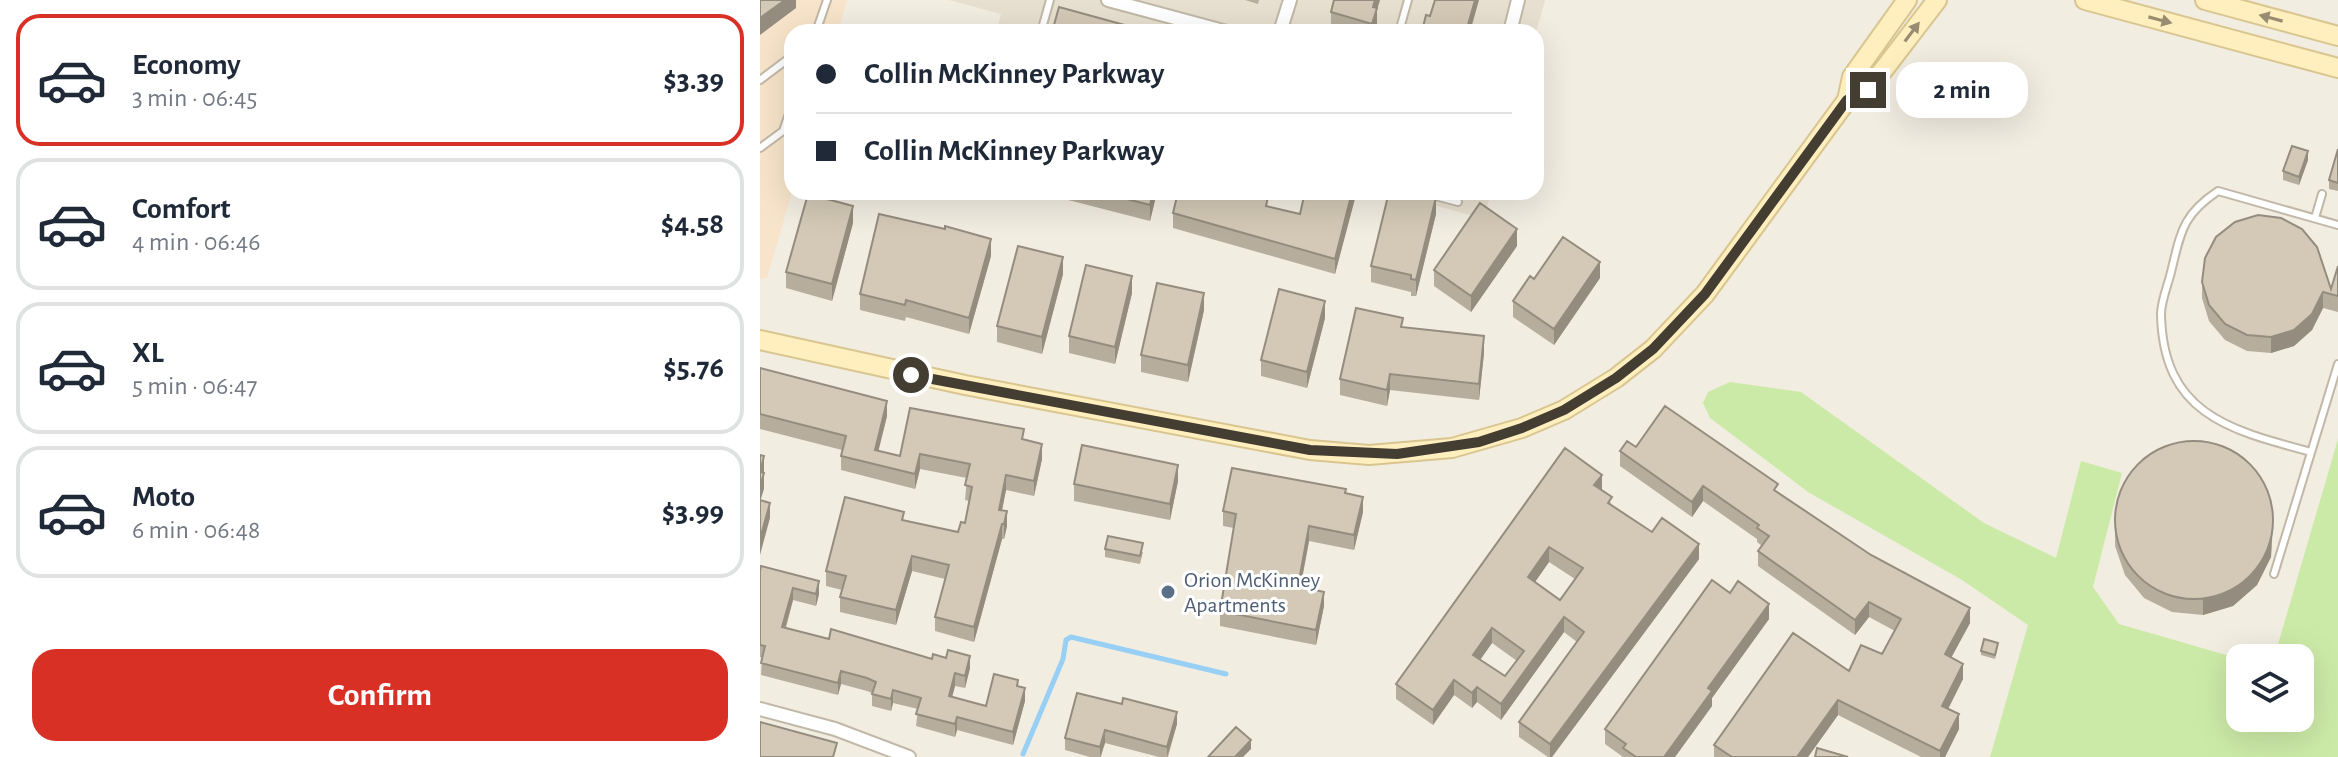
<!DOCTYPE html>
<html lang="en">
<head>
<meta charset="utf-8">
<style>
	:root { --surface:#fff; --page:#f2f2f3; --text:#1f2937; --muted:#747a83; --line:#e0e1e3; --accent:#d93025 }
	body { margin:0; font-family:"Alegreya Sans",sans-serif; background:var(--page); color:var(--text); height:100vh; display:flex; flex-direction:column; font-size:30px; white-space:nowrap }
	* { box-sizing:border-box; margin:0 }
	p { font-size:26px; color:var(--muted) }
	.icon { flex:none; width:44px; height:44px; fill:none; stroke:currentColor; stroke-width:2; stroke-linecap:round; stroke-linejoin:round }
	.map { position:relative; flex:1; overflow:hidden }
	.drawer { display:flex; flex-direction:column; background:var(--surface); width:760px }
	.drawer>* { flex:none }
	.banner { position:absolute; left:24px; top:24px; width:760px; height:176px; border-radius:24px; box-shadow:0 8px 32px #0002; display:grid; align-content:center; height:176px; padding:0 32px; background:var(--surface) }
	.controls { position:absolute; left:1466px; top:644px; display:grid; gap:16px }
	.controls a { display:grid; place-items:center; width:88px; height:88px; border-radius:16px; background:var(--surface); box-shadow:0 8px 32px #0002; font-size:40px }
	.end { position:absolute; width:36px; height:36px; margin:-18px; border:10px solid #443d32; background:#fff; box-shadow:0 0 0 4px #fff }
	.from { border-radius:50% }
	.bubble { position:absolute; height:56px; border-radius:24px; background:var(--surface); box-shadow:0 8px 32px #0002; font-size:26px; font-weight:700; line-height:56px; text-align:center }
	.banner b { display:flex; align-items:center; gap:28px; height:76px; font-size:30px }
	.banner b+b { border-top:2px solid var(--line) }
	.banner i { width:20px; height:20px; background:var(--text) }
	ul { padding:14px 0 0; list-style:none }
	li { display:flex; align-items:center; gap:24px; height:132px; margin:0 16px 12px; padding:0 16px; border:4px solid var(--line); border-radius:24px }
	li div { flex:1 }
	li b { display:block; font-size:30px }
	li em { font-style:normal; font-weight:700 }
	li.active { border-color:var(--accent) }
	li>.icon { width:72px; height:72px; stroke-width:1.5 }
	.cta { display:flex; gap:16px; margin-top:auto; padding:16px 32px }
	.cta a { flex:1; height:92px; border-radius:24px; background:var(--accent); color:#fff; font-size:32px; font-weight:700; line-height:92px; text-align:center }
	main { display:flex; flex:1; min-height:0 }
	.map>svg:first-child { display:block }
	.residential { fill:#e7dfcf }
	.commercial { fill:#f7e4ca }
	.green { fill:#cceaa7 }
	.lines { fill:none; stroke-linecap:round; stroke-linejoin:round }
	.stream { stroke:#98cff5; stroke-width:5 }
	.lane-casing { stroke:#c1b8a7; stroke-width:10 }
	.street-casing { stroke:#c1b8a7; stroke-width:16 }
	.secondary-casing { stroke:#d9c58f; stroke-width:22 }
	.lane { stroke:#fff; stroke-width:6 }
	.street { stroke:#fff; stroke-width:12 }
	.secondary { stroke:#ffefbf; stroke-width:18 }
	.wall { fill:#b6ad9d; fill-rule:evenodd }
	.shaded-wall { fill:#948d7f }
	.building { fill:#d4c9b6; stroke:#948d7f; stroke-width:2; fill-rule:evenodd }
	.oneway { fill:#988d71 }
	.route { stroke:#443d32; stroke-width:10 }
	.service-dot { fill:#5c6f8a; stroke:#fff; stroke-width:3 }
	.labels { text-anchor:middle; stroke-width:6; stroke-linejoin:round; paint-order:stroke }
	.service-label { font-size:22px; fill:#4e5e75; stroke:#fff; text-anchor:start }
</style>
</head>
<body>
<main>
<section class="drawer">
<ul>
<li class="active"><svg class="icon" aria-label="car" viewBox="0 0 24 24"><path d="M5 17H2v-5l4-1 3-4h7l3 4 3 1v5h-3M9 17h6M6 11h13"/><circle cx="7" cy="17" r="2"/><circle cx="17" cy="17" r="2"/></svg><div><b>Economy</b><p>3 min · 06:45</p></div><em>$3.39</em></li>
<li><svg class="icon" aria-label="car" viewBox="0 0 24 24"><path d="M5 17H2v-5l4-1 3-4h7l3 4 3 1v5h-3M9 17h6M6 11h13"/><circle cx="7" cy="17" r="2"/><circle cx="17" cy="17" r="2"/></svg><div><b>Comfort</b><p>4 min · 06:46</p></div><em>$4.58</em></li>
<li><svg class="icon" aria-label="car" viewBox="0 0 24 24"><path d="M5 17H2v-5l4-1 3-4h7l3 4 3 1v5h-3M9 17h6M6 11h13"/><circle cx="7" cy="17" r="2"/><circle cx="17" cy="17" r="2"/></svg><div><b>XL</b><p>5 min · 06:47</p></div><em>$5.76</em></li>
<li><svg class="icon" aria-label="car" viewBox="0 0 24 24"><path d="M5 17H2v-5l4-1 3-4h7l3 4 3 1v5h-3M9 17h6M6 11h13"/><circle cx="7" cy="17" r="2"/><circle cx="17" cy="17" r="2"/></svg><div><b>Moto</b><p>6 min · 06:48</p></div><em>$3.99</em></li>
</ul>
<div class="cta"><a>Confirm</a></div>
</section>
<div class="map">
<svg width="1578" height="757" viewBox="0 0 1578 757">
	<rect width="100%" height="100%" fill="#f2ede1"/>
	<path class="residential" d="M189,0H785L776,32H240L237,31L241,14Z
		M626,192H731L724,219Z"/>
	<path class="commercial" d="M0,0H87L78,32H32V192L7,278L0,279Z"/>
	<path class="green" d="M970,382L1041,392L1224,523L1296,558L1321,461L1362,473L1333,587L1359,624L1480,659V718H1540V658H1514L1578,439V757H1230L1268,625L1202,580L1048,492L950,418L943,403L948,392Z"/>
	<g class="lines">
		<path class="stream" d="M263,754L303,659L306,640L311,637L466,674"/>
		<g class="lane-casing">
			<path id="lane" d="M56,32L67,0
				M281,32L290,0
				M639,32L648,0
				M0,80L32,56
				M0,148L23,131L32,105
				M660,192L698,202
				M1555,218L1562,194
				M1551,452C1469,430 1403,414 1401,314C1401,301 1408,285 1411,272C1421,232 1422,215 1458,191L1578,225
				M1514,574L1578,364"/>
		</g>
		<g class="street-casing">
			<path id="street" d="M348,0L467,32
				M520,32L530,0
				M750,32L758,0
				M0,709L75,729L149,757"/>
		</g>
		<g class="secondary-casing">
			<path id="secondary" d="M1325,0L1578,68
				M1445,0L1578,36
				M1087,100L1108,90L1177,0
				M0,340L205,385L550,450L609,455L692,448L762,428L804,410L856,378L893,349L945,294L1087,100L1092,77L1147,0"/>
		</g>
		<use href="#lane" class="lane"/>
		<use href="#street" class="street"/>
		<use href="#secondary" class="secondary"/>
	</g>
	<path class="wall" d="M485,0H499L498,4Z
		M574,0H620L617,8V24L615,32H581L571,29V12Z
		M1578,149V191L1569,189V180Z
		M1548,160L1539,185L1523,180V171Z
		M277,192H397L390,221Z
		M596,192L575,274L413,228V213L509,207L540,214Z
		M676,214L656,296H651V292L611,282V266Z
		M93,223L72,301L26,288V272Z
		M757,246L711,312L674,286V270Z
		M231,256L209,334L146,317L145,321L100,310V294Z
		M1578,266V312L1563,308L1552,330L1534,346L1511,353L1487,351L1465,340L1449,321L1442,298V282L1571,289Z
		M303,274L282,354L237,342V326Z
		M840,278L794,345L753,317V301L774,279Z
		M372,293L355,364L309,353V336Z
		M444,310L428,382L381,372V355Z
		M565,318L547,388L501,376V360Z
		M643,327L724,353L719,400L630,390L627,406L580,395V379Z
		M0,368L127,416L118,451L140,456L264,440L282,459L274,496L246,490L242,510L247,526L244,539H242L214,642L175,631V617L185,579L152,571L136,625L80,612V597L82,590L66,586V571L144,521L198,532L205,523L209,501L205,500L207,478L160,469L155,489L81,470V456L82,450L0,429Z
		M876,447L1018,492L1210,623L1191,658L1203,679L1188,709L1199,729L1185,757H1161L1078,715L1048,757H954V745L1122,654L1135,631L1109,617L1095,635L998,566V551L1002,546L997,542V539L943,501L932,517L860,466V451Z
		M418,481L410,520L314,501V484Z
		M842,490L852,505L892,532L939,559L792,757H788L759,737V722L817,642L804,632L741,720L717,702L712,708L694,695L673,725L636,699V684ZM789,562L815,579L800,600L775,582ZM732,643L757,661L745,676L720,660Z
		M586,494L603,512L594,550L549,541L540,587L564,606L556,645L460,626V611L474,528L463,526V511Z
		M1513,526L1511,557L1497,585L1473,606L1443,615L1412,612L1384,598L1365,575L1355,546V529Z
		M345,549L383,552L380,564L345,557Z
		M0,571L59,594L56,606L33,600L26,628L69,639L172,659L210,668L205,688L195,686L192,697L226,706L258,687L265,701L253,745L197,730L195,737L156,726L158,709L133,703L131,711L112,706V693L107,691L81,684L78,695L1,675L2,658L0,657Z
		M970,593L1009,619L952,698V706L915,757H863L845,744V729Z
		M1238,647L1235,659L1221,655V651Z
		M362,704L417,724L408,757H399L345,743L341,757H330L305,750V738Z"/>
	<path class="shaded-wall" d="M25,0H36V8L0,35V18Z
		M615,0H620L613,23V7Z
		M715,0H719L710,32H706Z
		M617,8V24L615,32H612V24Z
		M1548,151V160L1539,185V177Z
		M393,192H397L390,221V205Z
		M592,192H596V195L575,274V259Z
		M676,197V214L656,296V280Z
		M93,206V223L72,301V284Z
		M757,229V246L711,312V296Z
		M231,239V256L209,334V318Z
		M303,257V274L282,354V337Z
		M840,262V278L794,345V329Z
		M372,276V293L355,364V347Z
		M1563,292V308L1552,330L1534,346L1511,353V337Z
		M444,293V310L428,382V365Z
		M565,301V318L547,388V372Z
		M724,336V353L719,400V384Z
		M630,374V390L627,406V390Z
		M127,401V416L115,465V450Z
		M282,444V459L274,496V481Z
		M160,454V469L155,489V474Z
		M4,456V489L0,502V472Z
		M418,465V481L410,520V504Z
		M246,475V490L239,525V510Z
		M842,475V490L834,485Z
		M943,486V501L932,517V502Z
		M603,497V512L594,550V535Z
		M10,503V518L0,555V539Z
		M1513,509L1511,557L1497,585L1473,606L1443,615V599Z
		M247,511V526L244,539V524Z
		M242,524V539L214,642V627Z
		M549,526V541L538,601V586Z
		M939,544V559L792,757H790V744Z
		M789,547V562L768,592V577Z
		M152,556V571L136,625V610Z
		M59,581V594L56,606V594Z
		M33,588V600L22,639V627Z
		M564,592V606L556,645V630Z
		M1109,602V617L1095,635V620Z
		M1009,604V619L952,698V706L915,757H904L948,688Z
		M1210,608V623L1185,669V654Z
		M804,617V632L741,720V704Z
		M732,628V643L713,670V655Z
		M210,656V668L205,688V676Z
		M1203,664V679L1182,721V706Z
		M81,671V684L78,695V683Z
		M195,673V686L189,708V696Z
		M694,680V695L673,725V710Z
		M717,687V702L712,708V693Z
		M265,688V701L253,745V732Z
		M133,690V703L131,711V699Z
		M1078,700V715L1048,757H1037Z
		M417,712V724L407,757V747Z
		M1199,714V729L1185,757H1180V751Z
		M197,717V730L195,737V724Z
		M345,730V743L340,757V747Z
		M491,740V749L483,757H475Z"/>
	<path class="building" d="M0,0H25L0,18Z
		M574,0H615L613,7L617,8L612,24L571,12Z
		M675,0H715L706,32L662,31L666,15L670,16Z
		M299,7L390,32H292Z
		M90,26L113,32H88Z
		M1532,146L1548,151L1539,177L1523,171Z
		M1578,149V183L1569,180Z
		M340,192H393L390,205Z
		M418,192H509L506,206L540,214L545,192H592L575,259L413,213Z
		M629,192H653L676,197L656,280L651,279V275L611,266Z
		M48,194L93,206L72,284L26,272Z
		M720,203L757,229L711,296L674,270Z
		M119,214L185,229V226L231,239L209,318L146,300L145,305L100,294Z
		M1498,215L1521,218L1542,229L1557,247L1571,289L1578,266V296L1563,292L1552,314L1534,330L1511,337L1487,335L1465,324L1449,305L1442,282L1445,258L1456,237L1475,222Z
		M803,237L840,262L794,329L753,301L770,276L774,279Z
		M258,246L303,257L282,337L237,326Z
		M326,265L372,276L355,347L309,336Z
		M397,283L444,293L428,365L381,355Z
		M519,289L565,301L547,372L501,360Z
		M596,308L643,318L641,327L724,336L719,384L630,374L627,390L580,379Z
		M0,368L127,401L115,450L140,456L150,408L264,429L262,439L282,444L274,481L246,475L239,510L247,511L244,524H242L214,627L175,617L189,565L152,556L136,610L80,597L86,576L66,571L85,497L144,512L142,520L198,532L201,522L205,523L212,487L205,485L210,464L160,454L155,474L81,456L86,436L0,414Z
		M905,406L1018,484L1014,490L1111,555L1210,608L1185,654L1203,664L1182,706L1199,714L1180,751L1078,700L1037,757H972L954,745L1033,633L1089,671L1101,645L1122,654L1141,619L1109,602L1095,620L998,551L1009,536L997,528L999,525L943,486L932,502L860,451L867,441L876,447Z
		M1355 520a79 79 0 1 1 158 0a79 79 0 1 1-158 0Z
		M322,445L418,465L410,504L314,484Z
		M805,448L842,475L834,485L852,497L848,503L892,532L902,518L939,544L790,744L759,722L824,632L804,617L741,704L717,687L712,693L694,680L673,710L636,684ZM789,547L823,568L800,600L768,577ZM732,628L764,651L745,676L713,655Z
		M0,455L4,456L0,472Z
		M472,468L586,489L585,493L603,497L594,535L549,526L538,586L564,592L556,630L460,611L476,514L463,511Z
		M0,472L4,473L0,486Z
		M0,500L10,503L0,539Z
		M348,536L383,543L380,556L345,549Z
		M1,566L59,581L56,594L33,588L22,627L69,639L71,629L172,659L173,654L186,658L188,650L210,656L205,676L195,673L189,696L226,706L234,674L258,680L257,686L265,688L253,732L197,717L195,724L156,714L161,698L133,690L131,699L112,694L116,682L107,678L81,671L78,683L1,663L5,646L0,645V571Z
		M952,580L970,593L978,581L1009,604L948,688L952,691L904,757H876L863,748L866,744L845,729Z
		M1224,639L1238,643L1235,655L1221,651Z
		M317,693L362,704L363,698L417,712L407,747L345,730L340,747L305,738Z
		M0,722L77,743L73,757H0Z
		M476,727L491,740L475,757H448Z
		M1057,748L1088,757H1055Z"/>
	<defs><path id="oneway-solid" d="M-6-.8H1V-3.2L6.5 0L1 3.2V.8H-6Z" transform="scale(2)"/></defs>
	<g class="oneway">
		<use href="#oneway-solid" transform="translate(1511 18) rotate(-165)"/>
		<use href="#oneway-solid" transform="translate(1400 20) rotate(15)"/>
		<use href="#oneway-solid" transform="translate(1152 32) rotate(-53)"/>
	</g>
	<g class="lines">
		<path class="route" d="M151,375L550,450L637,454L719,442L762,428L804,410L856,378L893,349L945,294L1087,100L1108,90"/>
	</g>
	<circle class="service-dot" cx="408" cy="592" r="8"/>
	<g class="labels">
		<g class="service-label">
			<text x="424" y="587">Orion McKinney<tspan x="424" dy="25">Apartments</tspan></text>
		</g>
	</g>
</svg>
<div class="controls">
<a><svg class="icon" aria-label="layers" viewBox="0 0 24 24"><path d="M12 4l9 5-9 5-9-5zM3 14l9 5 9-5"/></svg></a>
</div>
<i class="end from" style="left:151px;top:375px"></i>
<i class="end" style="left:1108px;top:90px"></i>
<div class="bubble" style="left:1136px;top:62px;width:132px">2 min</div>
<div class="banner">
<b><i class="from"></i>Collin McKinney Parkway</b>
<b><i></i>Collin McKinney Parkway</b>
</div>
</div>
</main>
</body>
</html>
